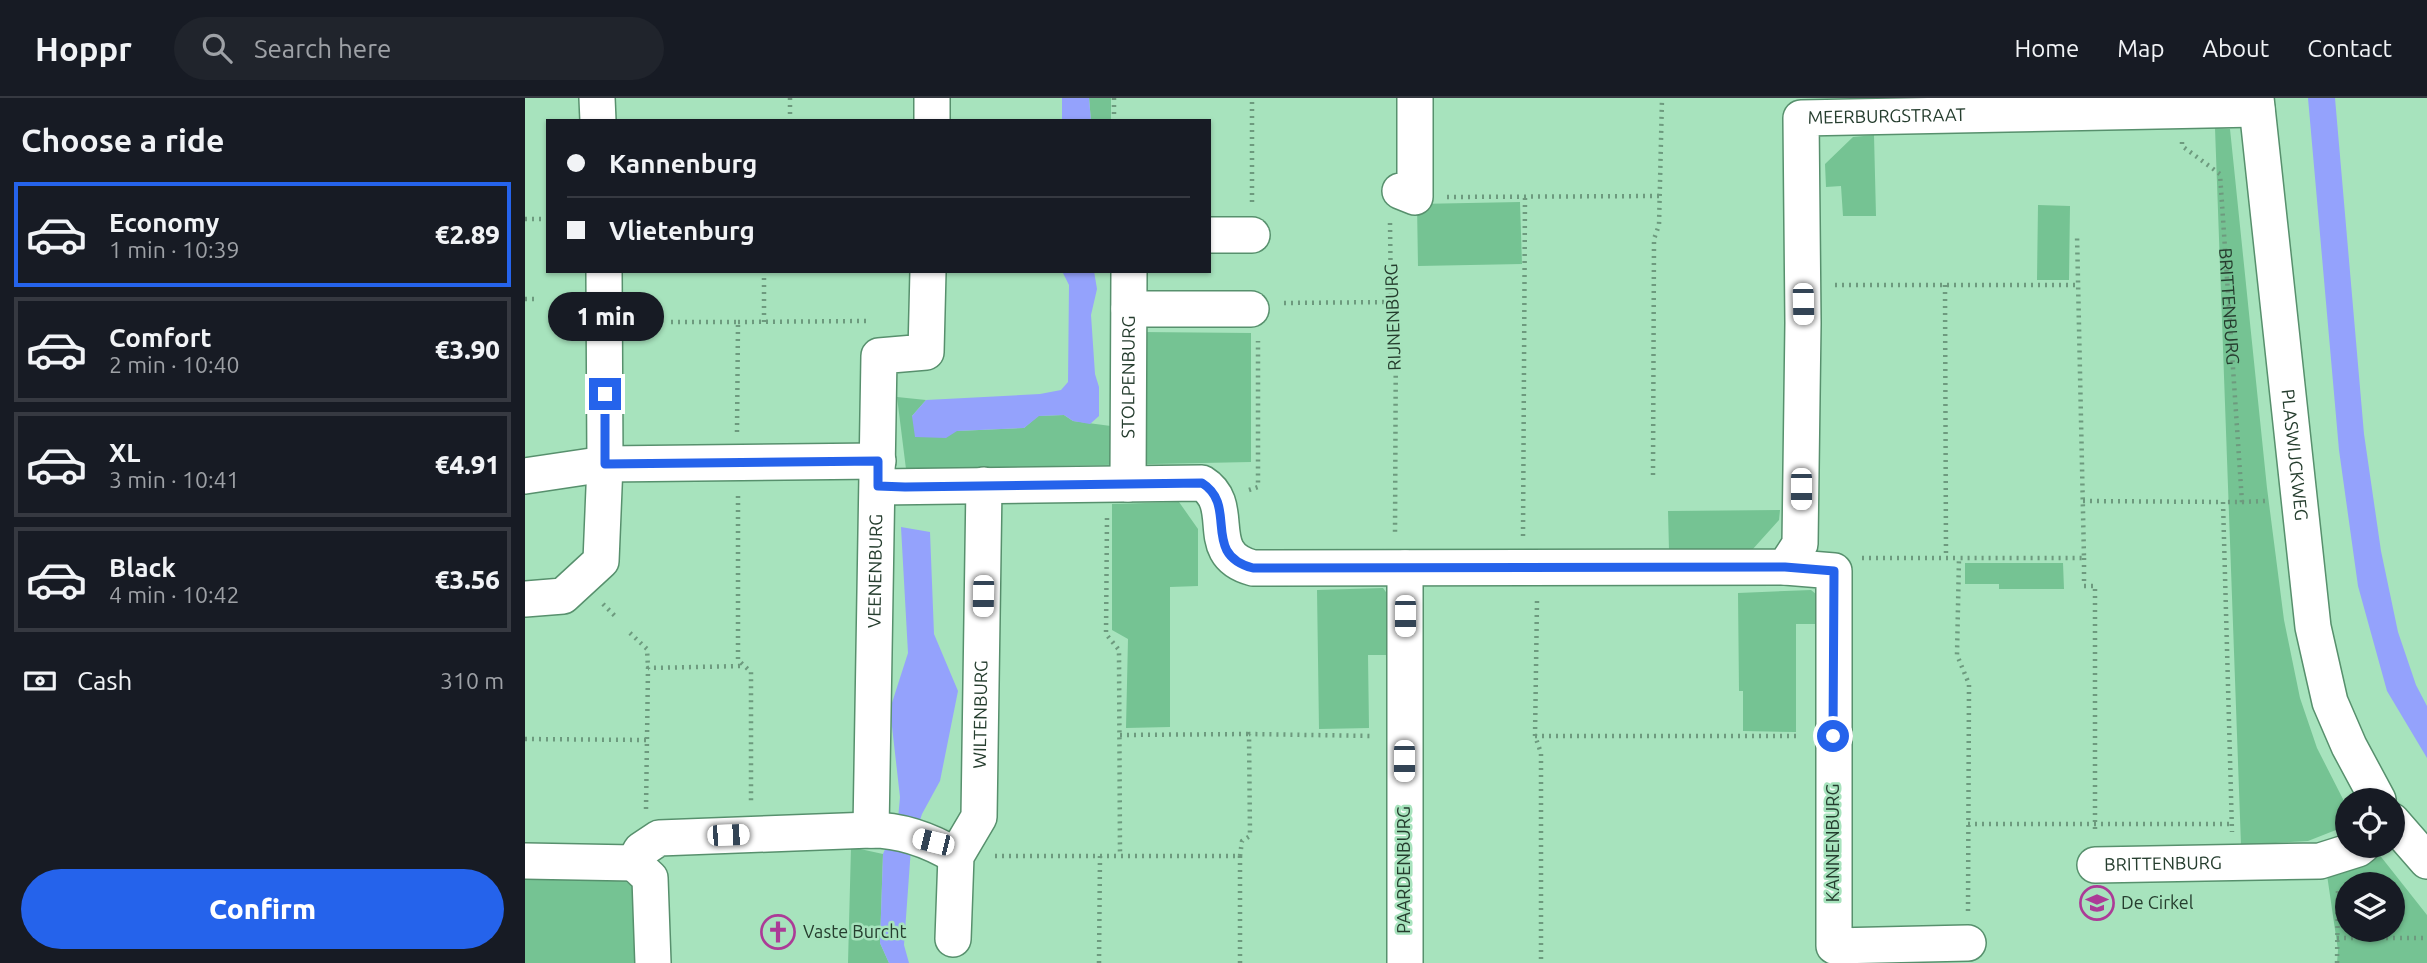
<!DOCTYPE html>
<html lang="en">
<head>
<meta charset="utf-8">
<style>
	:root { --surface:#171b24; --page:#20242c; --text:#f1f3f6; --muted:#9ea1a6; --line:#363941; --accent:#2563eb }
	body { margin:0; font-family:Ubuntu,sans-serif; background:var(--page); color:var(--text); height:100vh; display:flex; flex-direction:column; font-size:26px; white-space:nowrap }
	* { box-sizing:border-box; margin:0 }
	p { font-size:23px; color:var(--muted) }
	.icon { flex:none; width:38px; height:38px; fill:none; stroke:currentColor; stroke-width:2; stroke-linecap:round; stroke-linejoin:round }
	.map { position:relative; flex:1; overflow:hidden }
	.side { display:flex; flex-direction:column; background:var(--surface); width:525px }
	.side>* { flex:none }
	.top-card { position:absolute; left:21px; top:21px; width:665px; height:154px; border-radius:0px; box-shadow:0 2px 5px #0004; display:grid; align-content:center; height:154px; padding:0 21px; background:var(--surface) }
	.tools { position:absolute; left:1810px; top:690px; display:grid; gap:14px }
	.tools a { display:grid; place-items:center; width:70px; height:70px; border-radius:50%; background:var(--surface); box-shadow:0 2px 5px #0004; font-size:35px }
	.end { position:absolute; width:32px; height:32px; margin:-16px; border:9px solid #2563eb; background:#fff; box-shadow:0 0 0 4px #fff }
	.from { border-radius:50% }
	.bubble { position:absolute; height:49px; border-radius:24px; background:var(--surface); box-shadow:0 2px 5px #0004; font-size:23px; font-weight:800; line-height:49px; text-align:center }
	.car { position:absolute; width:21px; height:42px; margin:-21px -10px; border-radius:9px; box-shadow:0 0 5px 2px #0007; background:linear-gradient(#fff 24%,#345 0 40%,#fff 0 76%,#345 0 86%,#fff 0) }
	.top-card b { display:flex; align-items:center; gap:24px; height:66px; font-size:26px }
	.top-card b+b { border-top:2px solid var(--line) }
	.top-card i { width:18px; height:18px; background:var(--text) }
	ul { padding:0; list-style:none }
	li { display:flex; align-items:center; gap:21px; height:105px; margin:0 14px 10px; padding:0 7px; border:4px solid var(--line); border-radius:0px }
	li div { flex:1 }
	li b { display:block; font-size:26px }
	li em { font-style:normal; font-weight:800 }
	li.active { border-color:var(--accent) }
	li>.icon { width:63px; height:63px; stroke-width:1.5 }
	h2 { padding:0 21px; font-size:32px; line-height:84px }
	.pay { display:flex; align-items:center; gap:18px; height:77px; padding:0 21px; font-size:26px }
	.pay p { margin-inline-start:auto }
	.action { display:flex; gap:14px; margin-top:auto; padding:14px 21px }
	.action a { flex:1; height:80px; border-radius:42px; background:var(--accent); color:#fff; font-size:28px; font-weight:800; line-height:80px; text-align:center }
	header { display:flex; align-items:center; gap:42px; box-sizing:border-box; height:98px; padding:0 35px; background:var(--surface); border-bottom:2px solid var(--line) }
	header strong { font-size:33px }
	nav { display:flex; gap:38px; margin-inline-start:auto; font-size:24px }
	.search { width:490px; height:63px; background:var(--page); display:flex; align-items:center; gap:18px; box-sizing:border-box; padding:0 24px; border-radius:38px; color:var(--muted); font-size:26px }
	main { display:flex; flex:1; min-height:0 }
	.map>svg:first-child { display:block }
	.green { fill:#75c393; fill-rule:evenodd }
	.water { fill:#94a2fc }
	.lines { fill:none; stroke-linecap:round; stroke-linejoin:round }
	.minor-casing { stroke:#57906d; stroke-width:38 }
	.path { stroke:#6d9a7e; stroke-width:4.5; stroke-dasharray:2 5; stroke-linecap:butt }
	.minor { stroke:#fff; stroke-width:35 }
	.route { stroke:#2563eb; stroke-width:9 }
	.labels { text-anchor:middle; stroke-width:5; stroke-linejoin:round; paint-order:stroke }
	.street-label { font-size:18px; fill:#253d2e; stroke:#a7e3bd }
	.poi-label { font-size:18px; fill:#253d2e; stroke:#a7e3bd; text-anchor:start }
</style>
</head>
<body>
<header>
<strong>Hoppr</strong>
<div class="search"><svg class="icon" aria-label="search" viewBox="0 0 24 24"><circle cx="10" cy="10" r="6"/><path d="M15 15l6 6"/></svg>Search here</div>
<nav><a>Home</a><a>Map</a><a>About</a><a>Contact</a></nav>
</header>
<main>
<section class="side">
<h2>Choose a ride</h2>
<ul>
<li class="active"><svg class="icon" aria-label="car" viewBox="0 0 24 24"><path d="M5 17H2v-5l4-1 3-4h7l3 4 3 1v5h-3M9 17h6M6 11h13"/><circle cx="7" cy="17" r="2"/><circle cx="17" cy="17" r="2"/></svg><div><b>Economy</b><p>1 min · 10:39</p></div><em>€2.89</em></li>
<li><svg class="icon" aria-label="car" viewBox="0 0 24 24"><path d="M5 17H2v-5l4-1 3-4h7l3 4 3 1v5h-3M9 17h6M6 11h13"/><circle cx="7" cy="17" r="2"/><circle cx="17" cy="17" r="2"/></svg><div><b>Comfort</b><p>2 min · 10:40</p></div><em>€3.90</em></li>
<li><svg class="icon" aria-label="car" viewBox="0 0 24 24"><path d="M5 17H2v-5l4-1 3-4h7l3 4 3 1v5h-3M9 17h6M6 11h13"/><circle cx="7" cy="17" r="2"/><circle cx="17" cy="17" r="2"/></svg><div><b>XL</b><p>3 min · 10:41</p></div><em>€4.91</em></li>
<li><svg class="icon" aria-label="car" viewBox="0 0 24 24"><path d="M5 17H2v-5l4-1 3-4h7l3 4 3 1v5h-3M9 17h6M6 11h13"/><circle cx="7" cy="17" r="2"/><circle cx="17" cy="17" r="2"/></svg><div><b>Black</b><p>4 min · 10:42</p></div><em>€3.56</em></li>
</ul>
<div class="pay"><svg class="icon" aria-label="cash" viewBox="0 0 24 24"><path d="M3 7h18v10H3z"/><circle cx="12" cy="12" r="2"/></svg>Cash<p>310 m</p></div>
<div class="action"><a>Confirm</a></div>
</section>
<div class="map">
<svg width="1902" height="865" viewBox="0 0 1902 865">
	<rect width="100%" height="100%" fill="#a7e3bd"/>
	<path class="green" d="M564,0H586V23H566Z
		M1690,30L1705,31L1742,390L1759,522L1775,600L1792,650L1822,709V721L1816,730L1783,743L1716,747Z
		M1349,37L1351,118H1318L1316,88L1301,89L1300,66L1328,39Z
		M995,104L997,166L893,168L892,106Z
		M1513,107L1545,108L1544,182H1512Z
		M616,234L726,235V364L381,371L372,299L401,302L387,318L432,333L499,330L513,318L539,317L548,323L616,332Z
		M654,404L673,431V488L645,489V629L601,630L603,541L587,532V406Z
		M1255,412L1254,422L1227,452H1144L1143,413Z
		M1440,465H1538L1539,491H1474V486H1440Z
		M858,490L866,501V557H843L844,630L794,631L792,492Z
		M1286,492L1296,500L1294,526H1271V634L1218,633V593H1214L1213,495Z
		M326,749L358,756L355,845L364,865H323Z
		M1853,755L1902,817V865H1812L1813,852L1801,770ZM1822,786H1867V831H1822Z
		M0,774H87L113,792L114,865H0Z"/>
	<path class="water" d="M537,0H564L566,23H537Z
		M1783,0H1810L1839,336L1856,453L1873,534L1891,587L1902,608V660L1862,593L1833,488L1814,352Z
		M537,173H569L572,191L566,217L570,276L574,289V318L565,326L548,323L539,317L514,318L499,330L432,333L421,340L390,339L387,318L401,302L515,296L536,292L543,284L544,187Z
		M376,429L405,434L409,536L433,593L415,683L397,716L386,750L379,847L384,865H364L355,845L358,756L373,721L375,699L365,611L383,555Z"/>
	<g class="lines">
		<g class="minor-casing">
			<g id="minor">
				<path d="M72,0L73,23"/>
				<path id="s2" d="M1731,0L1788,529L1805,604L1824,648L1853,702"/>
				<path d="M407,23V0"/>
				<path d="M875,93L890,99V0"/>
				<path d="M684,137H727"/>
				<path d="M604,211H726"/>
				<path d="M0,378L80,366L353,363"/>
				<path id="s3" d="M603,386L604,173"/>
				<path id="s4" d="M353,389L677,385C714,408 675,456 728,470L1260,469L1275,446L1278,225L1276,20L1732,11"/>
				<path d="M1260,469L1309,473V848L1443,845"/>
				<path d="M0,501L38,498L76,463L80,366L79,173"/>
				<path d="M1867,723L1902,763"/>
				<path id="s5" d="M346,732L354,258L401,254L403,173"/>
				<path d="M0,763L109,765"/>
				<path d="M109,765L116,752L134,740L346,732C376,732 406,743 431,758"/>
				<path d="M109,765L125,780L128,865"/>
				<path id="s6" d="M1570,767L1795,763L1833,751L1838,747"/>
				<path id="s7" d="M428,841L431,758L454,719L459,387"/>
				<path d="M880,865V470"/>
			</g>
		</g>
		<g class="path">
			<path d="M265,23V0"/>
			<path d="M589,23V0"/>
			<path id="s1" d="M1657,44V48L1695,76L1717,404H1698L1707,734"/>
			<path d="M922,99L1135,98"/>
			<path d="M727,104V0"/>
			<path d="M0,121H23"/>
			<path d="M865,125L866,204L871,213L870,437"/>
			<path d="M1310,187H1553"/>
			<path d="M1420,187L1421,459"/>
			<path d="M0,201H10"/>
			<path d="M33,201H46"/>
			<path d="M759,205L866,204"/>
			<path d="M146,224H213L212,334"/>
			<path d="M213,224L341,223L342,227"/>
			<path d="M239,224V173"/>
			<path d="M110,225L124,224"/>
			<path d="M1128,377L1129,141L1134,127L1137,0"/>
			<path d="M724,392L733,389V243"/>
			<path d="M213,398V562L226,574V706"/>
			<path d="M1558,403L1698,404"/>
			<path d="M1717,404L1740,403"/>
			<path d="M582,420L581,536L594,552L595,758"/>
			<path d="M998,438L1000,99"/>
			<path d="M1337,460H1434"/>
			<path d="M1559,460V488H1570V735"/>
			<path d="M1012,503L1010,638L1016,655V865"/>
			<path d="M78,506L90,518"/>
			<path d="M105,535L122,551L123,570"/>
			<path d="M595,637L724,636"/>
			<path d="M1010,638H1275"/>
			<path d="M0,641L122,642"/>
			<path d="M121,711L123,570L218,568"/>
			<path d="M1443,726H1707"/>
			<path d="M470,758H575L574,865"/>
			<path d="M575,758H715V865"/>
			<path d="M715,758L717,743L725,738L724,636L849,638"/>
			<path d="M1443,813L1444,586L1432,557L1434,460H1559L1552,136"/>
			<path d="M1812,840H1902"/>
			<path d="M1812,865L1813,792"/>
		</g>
		<use href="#minor" class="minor"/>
	</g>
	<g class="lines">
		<path class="route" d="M80,296V366L353,363V388L380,389L677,385C714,408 675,456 728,470L1260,469L1309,473L1308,638"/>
	</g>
	<defs>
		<g id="school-ring" transform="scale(1.75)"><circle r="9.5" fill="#a7e3bd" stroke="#ac3b97" stroke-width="1.5"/><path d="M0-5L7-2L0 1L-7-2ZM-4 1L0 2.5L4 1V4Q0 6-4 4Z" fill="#ac3b97"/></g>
		<g id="church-ring" transform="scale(1.75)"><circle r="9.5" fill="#a7e3bd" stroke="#ac3b97" stroke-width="1.5"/><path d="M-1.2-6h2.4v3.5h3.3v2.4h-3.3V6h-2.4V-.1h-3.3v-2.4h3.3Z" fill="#ac3b97"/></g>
	</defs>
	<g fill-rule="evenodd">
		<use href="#school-ring" x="1572" y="805"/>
		<use href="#church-ring" x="253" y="834"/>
	</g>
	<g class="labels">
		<g class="street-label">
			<text dy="6" stroke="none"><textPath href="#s4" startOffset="1502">MEERBURGSTRAAT</textPath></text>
			<text dy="6" stroke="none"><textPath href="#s1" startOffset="184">BRITTENBURG</textPath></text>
			<text transform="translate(868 219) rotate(-92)" y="6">RIJNENBURG</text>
			<text dy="6" stroke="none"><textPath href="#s3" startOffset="107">STOLPENBURG</textPath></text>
			<text dy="6" stroke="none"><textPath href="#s2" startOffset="359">PLASWIJCKWEG</textPath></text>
			<text dy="6" stroke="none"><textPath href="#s5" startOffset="259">VEENENBURG</textPath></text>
			<text dy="6" stroke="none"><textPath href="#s7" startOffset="231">WILTENBURG</textPath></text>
			<text transform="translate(1308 745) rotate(-90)" y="6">KANNENBURG</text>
			<text dy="6" stroke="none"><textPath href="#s6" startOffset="68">BRITTENBURG</textPath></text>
			<text transform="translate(879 772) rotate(-90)" y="6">PAARDENBURG</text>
		</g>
		<g class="poi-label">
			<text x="1596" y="811">De Cirkel</text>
			<text x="278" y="840">Vaste Burcht</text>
		</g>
	</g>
</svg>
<div class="tools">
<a><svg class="icon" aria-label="locate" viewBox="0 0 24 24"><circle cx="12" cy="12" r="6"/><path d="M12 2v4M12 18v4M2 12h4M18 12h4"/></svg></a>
<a><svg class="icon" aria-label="layers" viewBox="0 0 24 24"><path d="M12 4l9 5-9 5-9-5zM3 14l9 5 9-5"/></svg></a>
</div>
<i class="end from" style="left:1308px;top:638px"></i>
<i class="end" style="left:80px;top:296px"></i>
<div class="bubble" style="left:23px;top:194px;width:116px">1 min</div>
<i class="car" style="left:1278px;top:206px;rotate:179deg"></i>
<i class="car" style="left:1276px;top:391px;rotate:180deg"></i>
<i class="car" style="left:458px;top:498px;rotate:181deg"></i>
<i class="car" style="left:880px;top:518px;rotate:180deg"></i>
<i class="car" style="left:879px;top:663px;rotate:180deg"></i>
<i class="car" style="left:203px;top:737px;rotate:88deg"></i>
<i class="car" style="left:408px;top:744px;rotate:284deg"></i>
<div class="top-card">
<b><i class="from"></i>Kannenburg</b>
<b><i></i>Vlietenburg</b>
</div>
</div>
</main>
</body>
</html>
